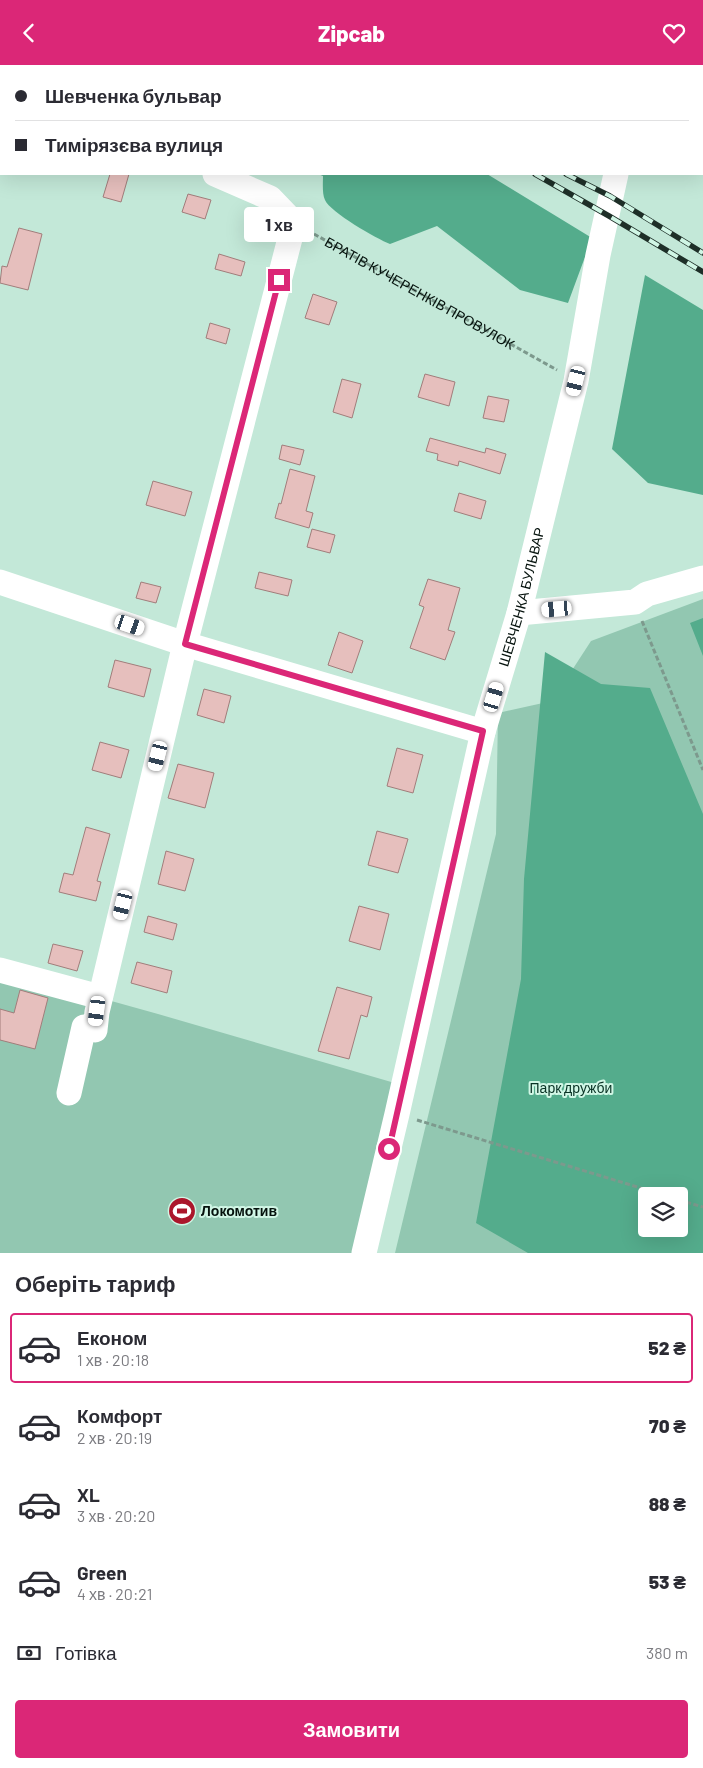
<!DOCTYPE html>
<html lang="uk">
<head>
<meta charset="utf-8">
<style>
	:root { --surface:#fff; --page:#f2f2f3; --text:#2b2b33; --muted:#7c7c81; --line:#e1e1e2; --accent:#db2777 }
	body { margin:0; font-family:Barlow,sans-serif; background:var(--page); color:var(--text); height:100vh; display:flex; flex-direction:column; font-size:19px; white-space:nowrap }
	* { box-sizing:border-box; margin:0 }
	p { font-size:16px; color:var(--muted) }
	.icon { flex:none; width:28px; height:28px; fill:none; stroke:currentColor; stroke-width:2; stroke-linecap:round; stroke-linejoin:round }
	.map { position:relative; height:1188px; overflow:hidden }
	.sheet { display:flex; flex-direction:column; background:var(--surface); flex:1 }
	.sheet>* { flex:none }
	.guide { position:absolute; left:0px; top:0px; width:704px; height:110px; box-shadow:0 5px 20px #0002; display:grid; align-content:center; height:110px; padding:0 15px; background:var(--surface) }
	.fabs { position:absolute; left:638px; top:1122px; display:grid; gap:10px }
	.fabs a { display:grid; place-items:center; width:50px; height:50px; border-radius:5px; background:var(--surface); box-shadow:0 5px 20px #0002; font-size:25px }
	.end { position:absolute; width:22px; height:22px; margin:-11px; border:6px solid #db2777; background:#fff; box-shadow:0 0 0 2px #fff }
	.from { border-radius:50% }
	.bubble { position:absolute; height:35px; border-radius:5px; background:var(--surface); box-shadow:0 5px 20px #0002; font-size:16px; font-weight:800; line-height:35px; text-align:center }
	.car { position:absolute; width:15px; height:30px; margin:-15px -8px; border-radius:6px; box-shadow:0 0 4px 1px #0007; background:linear-gradient(#fff 24%,#345 0 40%,#fff 0 76%,#345 0 86%,#fff 0) }
	.guide b { display:flex; align-items:center; gap:18px; height:48px; font-size:19px }
	.guide b+b { border-top:1px solid var(--line) }
	.guide i { width:12px; height:12px; background:var(--text) }
	ul { padding:0; list-style:none }
	li { display:flex; align-items:center; gap:15px; height:70px; margin:0 10px 8px; padding:0 5px; border:2px solid transparent; border-radius:5px }
	li div { flex:1 }
	li b { display:block; font-size:19px }
	li em { font-style:normal; font-weight:800 }
	li.on { border-color:var(--accent) }
	li>.icon { width:45px; height:45px; stroke-width:1.5 }
	h2 { padding:0 15px; font-size:22px; line-height:60px }
	.pay { display:flex; align-items:center; gap:12px; height:55px; padding:0 15px; font-size:19px }
	.pay p { margin-inline-start:auto }
	.action { display:flex; gap:10px; margin-top:auto; padding:10px 15px }
	.action a { flex:1; height:58px; border-radius:5px; background:var(--accent); color:#fff; font-size:20px; font-weight:800; line-height:58px; text-align:center }
	header { display:flex; justify-content:space-between; align-items:center; height:65px; padding:0 15px; background:var(--accent); color:#fff; font-size:22px; font-weight:800 }
	.map>svg:first-child { display:block }
	.green { fill:#92c7b1; fill-rule:evenodd }
	.forest { fill:#54ac8c; fill-rule:evenodd }
	.building { fill:#e6bfbd; stroke:#a17d7b }
	.lines { fill:none; stroke-linecap:round; stroke-linejoin:round }
	.path { stroke:#7d998d; stroke-width:3; stroke-dasharray:5 2.5; stroke-linecap:butt }
	.minor { stroke:#fff; stroke-width:25 }
	.rail-casing { stroke:#1e2f28; stroke-width:5.5 }
	.rail { stroke:#d0f6e5; stroke-width:4; stroke-dasharray:11; stroke-linecap:butt }
	.route { stroke:#db2777; stroke-width:6 }
	.labels { text-anchor:middle; stroke-width:4; stroke-linejoin:round; paint-order:stroke }
	.street-label { font-size:14px; fill:#05120d; stroke:#d0f6e5 }
	.park-label { font-size:14px; fill:#093225; stroke:#d0f6e5 }
	.poi-label { font-size:14px; font-weight:bold; fill:#05120d; stroke:#d0f6e5; text-anchor:start }
</style>
</head>
<body>
<header><svg class="icon" aria-label="back" viewBox="0 0 24 24"><path d="M15 5l-7 7 7 7"/></svg>Zipcab<svg class="icon" aria-label="heart" viewBox="0 0 24 24"><path d="M12 20l-8-8c-3-5 5-10 8-4 3-6 11-1 8 4z"/></svg></header>
<div class="map">
<svg width="703" height="1188" viewBox="0 0 703 1188">
	<rect width="100%" height="100%" fill="#c3e8d8"/>
	<path class="green" d="M703,534V1188H395L496,769L498,648L552,636L591,576ZM646,1131H679V1164H646Z
		M0,905L158,949L405,1021L364,1188H0Z"/>
	<path class="forest" d="M208,0H307L309,1H209Z
		M318,109H487L592,173L568,238L520,225L437,161L390,179C377,174 330,147 325,135C322,129 323,118 323,111Z
		M645,210L703,245V430L648,418L612,384Z
		M703,553V591L690,558Z
		M545,587L601,619L650,623L703,749V1188H528L476,1158L521,914L524,814ZM646,1131H679V1164H646Z"/>
	<path class="building" d="M110,109H129L121,137L103,132Z
		M188,129L211,135L205,154L182,147Z
		M19,163L42,169L28,225L0,218L2,201L7,202Z
		M219,189L245,197L241,211L215,204Z
		M313,229L337,237L329,260L305,253Z
		M210,258L230,264L226,279L206,273Z
		M425,309L455,317L449,341L418,332Z
		M342,314L361,319L352,353L333,347Z
		M488,331L509,335L504,357L483,353Z
		M430,373L485,388L486,383L506,389L500,409L459,396L458,401L437,395L438,389L426,386Z
		M282,380L304,385L300,400L279,394Z
		M290,404L315,411L306,446L313,448L309,463L275,453L279,438L281,439Z
		M153,416L192,427L185,451L146,440Z
		M459,428L486,436L481,454L454,446Z
		M312,464L335,470L330,488L307,482Z
		M259,507L292,515L288,531L255,523Z
		M428,514L460,523L448,565L455,567L445,595L410,583L424,542L419,540Z
		M141,517L161,522L156,538L136,533Z
		M339,567L363,576L352,608L328,600Z
		M115,595L151,604L144,632L108,622Z
		M204,624L231,631L224,658L197,650Z
		M100,677L129,685L121,713L92,705Z
		M397,683L423,690L413,728L387,721Z
		M178,699L214,708L205,743L168,733Z
		M86,762L110,769L97,816L101,817L96,836L59,827L64,808L73,810Z
		M377,766L408,774L398,808L368,800Z
		M166,786L194,794L185,826L158,819Z
		M359,841L389,849L380,885L349,876Z
		M148,851L177,859L173,875L144,867Z
		M53,879L83,886L77,906L48,898Z
		M137,897L172,906L167,928L131,918Z
		M337,922L372,932L367,952L361,950L349,994L318,986Z
		M20,925L48,933L35,984L0,975V944L14,948Z"/>
	<g class="lines">
		<g class="path">
			<path id="s1" d="M314,169L557,305"/>
			<path d="M642,556L703,705"/>
			<path d="M417,1055L667,1131"/>
			<path d="M679,1135L703,1142"/>
		</g>
		<g class="minor">
			<path d="M543,0L545,1"/>
			<path d="M645,1L646,0"/>
			<path d="M0,16L1,17"/>
			<path d="M0,92L1,87"/>
			<path d="M0,517L185,579L483,667"/>
			<path d="M519,548L635,537L647,529L703,513"/>
			<path d="M0,905L100,932"/>
			<path d="M69,1028L84,962L95,965L97,947L185,579L294,158L270,133L215,109"/>
			<path id="s2" d="M364,1188L397,1049L483,667L519,548L576,316L598,190L616,109"/>
		</g>
		<g class="rail-casing">
			<path id="rail" d="M354,0L356,1
				M382,0L384,1
				M535,109L609,151L703,207
				M566,109L610,131L703,188"/>
		</g>
		<use href="#rail" class="rail"/>
	</g>
	<g class="lines">
		<path class="route" d="M279,215L185,579L483,666L389,1084"/>
	</g>
	<defs>
		<g id="stadium-disc" transform="scale(1.4375)"><circle r="9.5" fill="#ab162b" stroke="#d0f6e5"/><path d="M0-5a6.5 5 0 1 0 0 10a6.5 5 0 1 0 0-10ZM-3.5-1.8h7v3.6h-7Z" fill="#fff"/></g>
	</defs>
	<g fill-rule="evenodd">
		<use href="#stadium-disc" x="182" y="1146"/>
	</g>
	<g class="labels">
		<g class="street-label">
			<text dy="5" stroke="none"><textPath href="#s1" startOffset="121">БРАТІВ КУЧЕРЕНКІВ ПРОВУЛОК</textPath></text>
			<text dy="5" stroke="none"><textPath href="#s2" startOffset="675">ШЕВЧЕНКА БУЛЬВАР</textPath></text>
		</g>
		<g class="park-label">
			<text x="571" y="1028">Парк дружби</text>
		</g>
		<g class="poi-label">
			<text x="201" y="1151">Локомотив</text>
		</g>
	</g>
</svg>
<div class="fabs">
<a><svg class="icon" aria-label="layers" viewBox="0 0 24 24"><path d="M12 4l9 5-9 5-9-5zM3 14l9 5 9-5"/></svg></a>
</div>
<i class="end from" style="left:389px;top:1084px"></i>
<i class="end" style="left:279px;top:215px"></i>
<div class="bubble" style="left:244px;top:142px;width:70px">1 хв</div>
<i class="car" style="left:576px;top:316px;rotate:194deg"></i>
<i class="car" style="left:557px;top:544px;rotate:265deg"></i>
<i class="car" style="left:130px;top:560px;rotate:109deg"></i>
<i class="car" style="left:494px;top:632px;rotate:17deg"></i>
<i class="car" style="left:158px;top:691px;rotate:194deg"></i>
<i class="car" style="left:123px;top:840px;rotate:194deg"></i>
<i class="car" style="left:97px;top:946px;rotate:187deg"></i>
<div class="guide">
<b><i class="from"></i>Шевченка бульвар</b>
<b><i></i>Тимірязєва вулиця</b>
</div>
</div>
<section class="sheet">
<h2>Оберіть тариф</h2>
<ul>
<li class="on"><svg class="icon" aria-label="car" viewBox="0 0 24 24"><path d="M5 17H2v-5l4-1 3-4h7l3 4 3 1v5h-3M9 17h6M6 11h13"/><circle cx="7" cy="17" r="2"/><circle cx="17" cy="17" r="2"/></svg><div><b>Економ</b><p>1 хв · 20:18</p></div><em>52 ₴</em></li>
<li><svg class="icon" aria-label="car" viewBox="0 0 24 24"><path d="M5 17H2v-5l4-1 3-4h7l3 4 3 1v5h-3M9 17h6M6 11h13"/><circle cx="7" cy="17" r="2"/><circle cx="17" cy="17" r="2"/></svg><div><b>Комфорт</b><p>2 хв · 20:19</p></div><em>70 ₴</em></li>
<li><svg class="icon" aria-label="car" viewBox="0 0 24 24"><path d="M5 17H2v-5l4-1 3-4h7l3 4 3 1v5h-3M9 17h6M6 11h13"/><circle cx="7" cy="17" r="2"/><circle cx="17" cy="17" r="2"/></svg><div><b>XL</b><p>3 хв · 20:20</p></div><em>88 ₴</em></li>
<li><svg class="icon" aria-label="car" viewBox="0 0 24 24"><path d="M5 17H2v-5l4-1 3-4h7l3 4 3 1v5h-3M9 17h6M6 11h13"/><circle cx="7" cy="17" r="2"/><circle cx="17" cy="17" r="2"/></svg><div><b>Green</b><p>4 хв · 20:21</p></div><em>53 ₴</em></li>
</ul>
<div class="pay"><svg class="icon" aria-label="cash" viewBox="0 0 24 24"><path d="M3 7h18v10H3z"/><circle cx="12" cy="12" r="2"/></svg>Готівка<p>380 m</p></div>
<div class="action"><a>Замовити</a></div>
</section>
</body>
</html>
